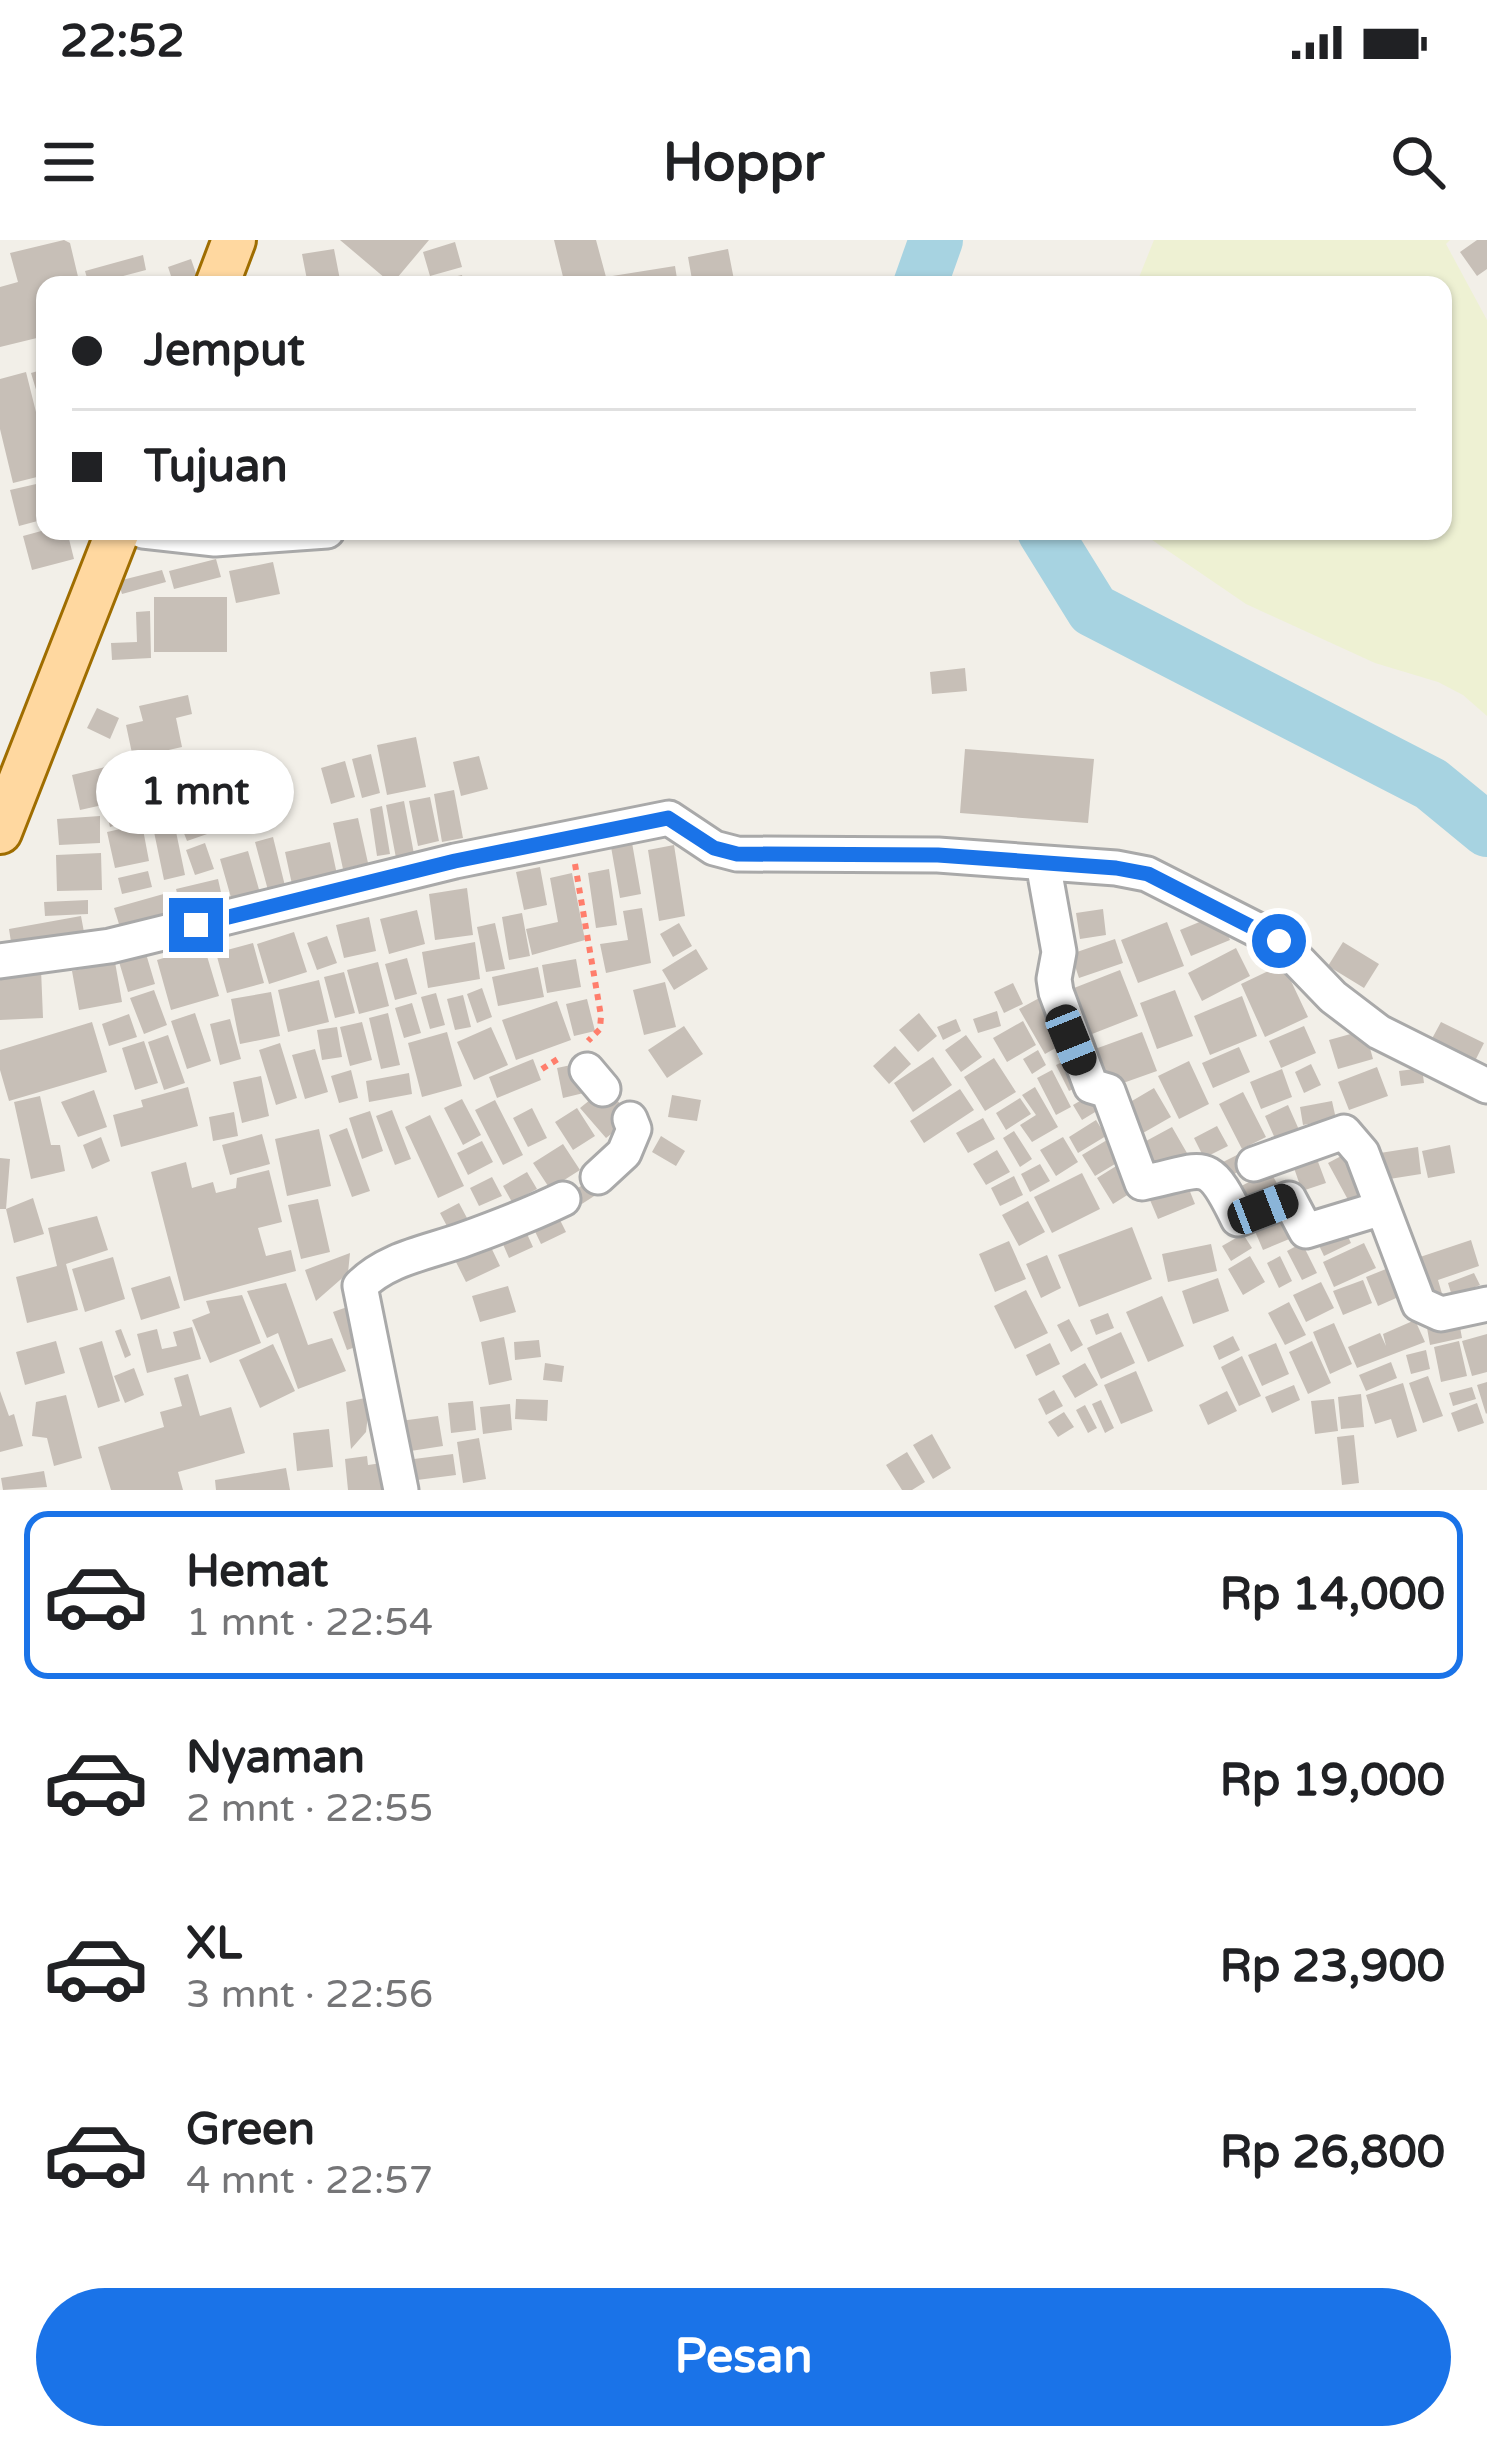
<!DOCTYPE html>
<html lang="id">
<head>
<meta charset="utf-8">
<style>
	:root { --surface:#fff; --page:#f6f6f6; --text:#202124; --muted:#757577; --line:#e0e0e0; --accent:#1a73e8 }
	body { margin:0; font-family:"Varela Round",sans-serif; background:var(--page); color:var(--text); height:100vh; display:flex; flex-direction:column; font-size:45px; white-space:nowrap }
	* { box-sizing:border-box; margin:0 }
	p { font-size:39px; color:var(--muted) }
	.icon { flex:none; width:66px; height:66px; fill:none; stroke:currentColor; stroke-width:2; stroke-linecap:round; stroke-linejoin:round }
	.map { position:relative; height:1250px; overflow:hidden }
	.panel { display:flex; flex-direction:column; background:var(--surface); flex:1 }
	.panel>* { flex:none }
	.guide { position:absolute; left:36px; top:36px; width:1416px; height:264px; border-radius:24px; box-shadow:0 3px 9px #0004; display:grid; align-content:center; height:264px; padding:0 36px; background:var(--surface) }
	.end { position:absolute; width:54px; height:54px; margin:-27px; border:15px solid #1a73e8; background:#fff; box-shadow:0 0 0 6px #fff }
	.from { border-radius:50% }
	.bubble { position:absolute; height:84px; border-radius:42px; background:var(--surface); box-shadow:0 3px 9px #0004; font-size:39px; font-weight:800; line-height:84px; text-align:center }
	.car { position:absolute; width:36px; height:72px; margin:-36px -18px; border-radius:15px; box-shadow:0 0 9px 3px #0007; background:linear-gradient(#222 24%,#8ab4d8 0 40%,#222 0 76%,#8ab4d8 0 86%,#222 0) }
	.guide b { display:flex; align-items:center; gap:42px; height:114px; font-size:45px }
	.guide b+b { border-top:3px solid var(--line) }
	.guide i { width:30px; height:30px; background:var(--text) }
	ul { padding:21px 0 0; list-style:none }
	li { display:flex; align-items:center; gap:36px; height:168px; margin:0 24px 18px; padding:0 12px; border:6px solid transparent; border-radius:24px }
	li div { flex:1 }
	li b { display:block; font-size:45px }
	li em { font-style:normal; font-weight:800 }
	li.active { border-color:var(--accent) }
	li>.icon { width:108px; height:108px; stroke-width:1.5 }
	.primary-button { display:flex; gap:24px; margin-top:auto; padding:24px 36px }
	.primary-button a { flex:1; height:138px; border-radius:72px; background:var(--accent); color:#fff; font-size:48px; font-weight:800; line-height:138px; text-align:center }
	.status { display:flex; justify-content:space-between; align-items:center; height:84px; padding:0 60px; background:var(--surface); direction:ltr }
	.status svg { height:33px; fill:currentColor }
	header { display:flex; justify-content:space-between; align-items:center; height:156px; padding:0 36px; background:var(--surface); font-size:54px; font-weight:800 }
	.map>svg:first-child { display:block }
	.farmland { fill:#eef1d3 }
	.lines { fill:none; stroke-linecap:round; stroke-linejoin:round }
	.river { stroke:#a7d3e1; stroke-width:54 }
	.building { fill:#c7bfb7 }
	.minor-casing { stroke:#a9a9a9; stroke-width:39 }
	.major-casing { stroke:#9f6d00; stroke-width:48 }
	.path { stroke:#ff7e6c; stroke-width:6; stroke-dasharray:6 6; stroke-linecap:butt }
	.minor { stroke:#fff; stroke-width:33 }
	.major { stroke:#ffd8a0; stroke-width:42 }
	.route { stroke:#1a73e8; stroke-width:15 }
</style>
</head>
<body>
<div class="status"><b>22:52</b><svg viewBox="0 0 49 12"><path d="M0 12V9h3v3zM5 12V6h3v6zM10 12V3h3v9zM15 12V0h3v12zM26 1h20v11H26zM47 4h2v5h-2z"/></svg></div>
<header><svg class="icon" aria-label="menu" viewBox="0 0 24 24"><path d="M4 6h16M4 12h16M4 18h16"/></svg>Hoppr<svg class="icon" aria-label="search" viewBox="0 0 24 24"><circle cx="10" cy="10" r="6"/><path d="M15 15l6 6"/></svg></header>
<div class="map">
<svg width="1487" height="1250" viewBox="0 0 1487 1250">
	<rect width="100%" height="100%" fill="#f2efe8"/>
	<path class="farmland" d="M1154,0H1450L1446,4L1487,80V476L1463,455L1438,442L1375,423L1246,364L1139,291H1443V45H1136Z"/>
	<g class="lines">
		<path class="river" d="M920,45L936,0
			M1044,291L1093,370L1431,544L1487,590"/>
	</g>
	<path class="building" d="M64,0L70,3L80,45H45V96L0,107V47L18,42L10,13Z
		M340,0H429L392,44Z
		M554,0H596L606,37L675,26L678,45H565Z
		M1477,0H1487V29L1477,36L1460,12Z
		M455,2L462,27L430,36L423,12Z
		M334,9L341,45H308L302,14Z
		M728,9L735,45H693L688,17Z
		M143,15L146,30L89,45L85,31Z
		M191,19L198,39L174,45L168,27Z
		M462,35L464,45H445L444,39Z
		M45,129V176H44L31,133Z
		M26,132L45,208V235L13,243L0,189V139Z
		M45,242V279L19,286L10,250Z
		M45,290L67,291L74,319L32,330L23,296Z
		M216,319L221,337L174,349L169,331Z
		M273,322L280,354L236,363L229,331Z
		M162,330L166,342L122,354L118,341Z
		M154,357H227V412H154Z
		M150,371L151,418L112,420L111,403L137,402L136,372Z
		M965,428L967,451L932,454L930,432Z
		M188,455L192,474L176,478L182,507L133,518L126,485L143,481L139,466Z
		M97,468L119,478L110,499L87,488Z
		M416,497L426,547L387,555L377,505Z
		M965,509L1094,519L1088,583L960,573Z
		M371,514L380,553L362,558L352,519Z
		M479,516L488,549L461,556L453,522Z
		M345,521L355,557L331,564L321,528Z
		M172,522L175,554L134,558L130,526Z
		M122,523L130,559L80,570L72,535Z
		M454,550L463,598L442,602L434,554Z
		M196,554L210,593L187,601L172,563Z
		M430,557L439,601L418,606L409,561Z
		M168,561L170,576L139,581L137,566Z
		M404,561L414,614L396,618L386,565Z
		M382,566L390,614L377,616L370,569Z
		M129,568L133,580L110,587L107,575Z
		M100,576V603L59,605L57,579Z
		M358,578L368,623L343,629L333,583Z
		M174,582L185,635L164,640L153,587Z
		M142,584L149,621L115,628L107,592Z
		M273,597L286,650L269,654L255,602Z
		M631,597L641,654L620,658L610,601Z
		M330,602L338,639L293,649L285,612Z
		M205,603L214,629L195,635L186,610Z
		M674,605L685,676L659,681L648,610Z
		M248,611L262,660L234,668L220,619Z
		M101,613L102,650L57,651L56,615Z
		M540,627L547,665L524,670L516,632Z
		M609,629L617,685L596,688L588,633Z
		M148,631L152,647L122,654L118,638Z
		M572,633L585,700L532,715L526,689L558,682L550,638Z
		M218,639L225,670L184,680L176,649Z
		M467,648L473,695L435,700L429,654Z
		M167,653L175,682L123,697L114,668Z
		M88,660V674L45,676L44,662Z
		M642,668L651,723L606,733L600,704L628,700L623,671Z
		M1103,669L1106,695L1080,699L1076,673Z
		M417,670L425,704L389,714L380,679Z
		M522,673L530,716L509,720L502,677Z
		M1219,674L1230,700L1191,716L1180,690Z
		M81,676L86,703L13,715L9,689Z
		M369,677L376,711L344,718L336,685Z
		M1167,682L1184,726L1138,743L1121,700Z
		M495,683L505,729L486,732L477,687Z
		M679,683L692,706L673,717L660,694Z
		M294,692L307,732L269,744L257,704Z
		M327,696L337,723L317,730L307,703Z
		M1115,699L1123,723L1079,738L1071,714Z
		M475,702L480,739L428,748L422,712Z
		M1343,702L1379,724L1364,748L1328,726Z
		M253,703L264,743L227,753L216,713Z
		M204,706L219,756L171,770L157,720Z
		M144,707L155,744L128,752L117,715Z
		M1236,708L1250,736L1202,761L1188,733Z
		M696,709L708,729L674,750L662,730Z
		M407,718L417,754L395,760L385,724Z
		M576,719L581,747L547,753L542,725Z
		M115,722L122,762L79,770L72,731Z
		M378,722L389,766L359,774L347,730Z
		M1283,724L1308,777L1265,797L1241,744Z
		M538,727L544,757L498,766L492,737Z
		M41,729L43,778L0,780V731Z
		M1120,730L1138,776L1092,794L1074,748Z
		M344,732L355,773L335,778L324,737Z
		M319,740L329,782L288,792L278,750Z
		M665,742L676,787L644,795L633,750Z
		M1013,743L1023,764L1004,773L994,752Z
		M482,748L492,777L477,783L467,754Z
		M154,750L167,785L144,794L130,758Z
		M1175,750L1193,796L1157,809L1140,763Z
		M271,752L280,796L240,804L231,759Z
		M436,753L445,785L430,789L421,757Z
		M463,755L471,787L455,790L447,759Z
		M1043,756L1068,801L1045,814L1019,769Z
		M1242,756L1257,796L1210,815L1194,776Z
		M587,759L595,791L574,796L566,764Z
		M557,761L571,800L516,820L502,780Z
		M412,763L421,793L404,798L395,768Z
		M997,771L1001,786L978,793L973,779Z
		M195,773L211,821L187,829L171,781Z
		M388,773L400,825L381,829L369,778Z
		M919,773L937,796L918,812L899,790Z
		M129,774L137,797L109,806L102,784Z
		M230,779L241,819L220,825L210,784Z
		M956,779L961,791L943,800L937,787Z
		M1023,781L1036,805L1007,822L993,798Z
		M92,782L107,832L9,861L0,830V810Z
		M362,782L372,820L350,826L340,787Z
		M1441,782L1484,803L1472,827L1428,806Z
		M684,786L703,814L667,838L648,810Z
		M1304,786L1316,813L1281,828L1269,801Z
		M337,787L342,817L322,820L317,790Z
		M491,787L508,825L474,840L457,802Z
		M1365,790L1373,819L1338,829L1329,800Z
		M447,792L462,846L422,857L408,803Z
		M1142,792L1157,831L1109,848L1095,809Z
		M168,795L185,843L164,850L148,802Z
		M966,795L982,817L961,832L945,810Z
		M144,801L158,843L135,850L122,808Z
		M280,803L297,858L276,865L259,810Z
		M895,806L911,824L889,844L873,826Z
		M1239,807L1250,832L1213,848L1202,823Z
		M315,809L328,852L305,859L292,815Z
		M1038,810L1046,825L1032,834L1023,819Z
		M933,817L952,845L913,872L894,843Z
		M1073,817L1086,843L1069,851L1056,825Z
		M994,818L1016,852L985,871L964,837Z
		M533,819L541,840L497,858L489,837Z
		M1189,821L1209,864L1179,879L1158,836Z
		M585,822L592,851L563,858L557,828Z
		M1311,824L1321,845L1304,853L1295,832Z
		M1377,827L1388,856L1349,870L1338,842Z
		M1422,828L1424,843L1401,846L1399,831Z
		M1282,829L1292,857L1261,869L1250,842Z
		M351,830L358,858L339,863L331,836Z
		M1052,830L1071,867L1056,875L1037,838Z
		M409,833L412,854L369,862L366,841Z
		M261,836L269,876L242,883L233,842Z
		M188,847L198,886L121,907L113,875L143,867L141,860Z
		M606,847L632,878L606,898L580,868Z
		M1035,847L1058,887L1032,902L1020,885L1036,875L1022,855Z
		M1154,848L1171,877L1136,897L1120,868Z
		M960,849L974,870L924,903L910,881Z
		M94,850L107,887L78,897L61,862Z
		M1097,851L1105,866L1082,880L1073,865Z
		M1243,852L1266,897L1242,909L1219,864Z
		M672,855L701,860L697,881L668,877Z
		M40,856L51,905H60L65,931L31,939L14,862Z
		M1020,858L1031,874L1006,890L996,873Z
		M462,859L481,895L463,905L444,868Z
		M495,860L523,915L503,925L475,870Z
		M1332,861L1336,879L1303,885L1300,867Z
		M1288,865L1300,892L1277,903L1265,876Z
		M532,868L547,898L528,907L513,878Z
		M577,868L595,896L573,910L555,882Z
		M392,870L411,919L395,925L376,876Z
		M370,871L383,911L362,919L349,878Z
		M234,872L238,896L213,901L209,877Z
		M430,875L464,946L438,958L405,887Z
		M983,878L995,899L968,913L956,893Z
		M1096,880L1106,896L1078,913L1069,897Z
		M1217,886L1228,906L1204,918L1194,898Z
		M1172,887L1191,920L1154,940L1135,907Z
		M347,888L370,951L352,957L329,895Z
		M319,889L331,946L287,956L275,899Z
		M1014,891L1032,919L1020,927L1003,898Z
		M262,894L270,924L230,935L222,905Z
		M1117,894L1130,915L1095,936L1082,915Z
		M661,896L685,911L676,926L652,912Z
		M101,897L110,921L92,929L83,905Z
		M1063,897L1078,922L1056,936L1040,910Z
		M482,901L493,922L468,935L457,913Z
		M563,904L580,930L550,949L533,923Z
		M1450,905L1455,933L1428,938L1422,911Z
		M1418,907L1421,934L1383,940L1380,913Z
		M997,910L1010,932L986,945L973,924Z
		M1243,912L1250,926L1224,939L1217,925Z
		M1345,914L1369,961L1353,969L1328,923Z
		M0,918L10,919L6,969H0Z
		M1317,919L1326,943L1302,951L1294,928Z
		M186,922L192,948L213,942L216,953L236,948L237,938L269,930L282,982L258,988L266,1016L291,1010L296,1031L184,1061L151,932Z
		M1121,923L1137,949L1113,964L1097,938Z
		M1040,924L1050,941L1030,952L1021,934Z
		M1270,931L1283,954L1241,976L1228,953Z
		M527,932L537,949L512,962L503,946Z
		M1082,933L1100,969L1052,993L1034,957Z
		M596,936L605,949L571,971L563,958Z
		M1014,936L1023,955L1000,966L991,948Z
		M492,937L502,956L479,966L470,948Z
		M1187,944L1195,964L1158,979L1150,960Z
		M33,958L44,994L14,1003L6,969Z
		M318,959L330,1012L301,1019L288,965Z
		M1028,961L1045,992L1019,1006L1002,975Z
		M459,963L467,978L448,988L440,973Z
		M555,970L566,992L541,1004L531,983Z
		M1290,973L1299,995L1263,1010L1254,989Z
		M97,976L108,1010L66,1024L78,1070L27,1083L16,1037L57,1026L48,988Z
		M1342,984L1351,1003L1324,1016L1315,997Z
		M523,985L533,1007L509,1018L499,995Z
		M1132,987L1152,1039L1079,1067L1058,1015Z
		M1243,994L1252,1008L1231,1021L1222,1006Z
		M1471,1000L1479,1026L1438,1040L1443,1057L1428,1062L1414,1019Z
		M488,1001L500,1026L466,1042L454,1018Z
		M1009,1001L1026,1039L995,1052L979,1014Z
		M1302,1003L1317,1033L1302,1040L1287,1011Z
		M1364,1003L1376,1028L1334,1047L1323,1022Z
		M1211,1004L1217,1031L1168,1042L1162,1014Z
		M350,1013L348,1033L316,1061L305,1030Z
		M1047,1015L1061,1048L1041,1058L1026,1024Z
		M1250,1016L1265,1042L1243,1055L1228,1029Z
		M1280,1016L1292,1041L1279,1048L1267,1023Z
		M113,1017L125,1059L85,1072L72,1029Z
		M1391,1027L1403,1055L1378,1066L1366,1037Z
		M1474,1033L1480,1045L1452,1056L1448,1043Z
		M170,1036L180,1068L141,1080L131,1048Z
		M1218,1038L1229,1071L1193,1084L1182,1051Z
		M1363,1040L1372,1063L1343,1075L1333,1051Z
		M1321,1042L1334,1068L1306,1082L1293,1055Z
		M286,1043L308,1105L332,1098L346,1131L298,1149L278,1093L267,1098L247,1051Z
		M508,1046L516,1072L480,1082L472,1056Z
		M1026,1050L1048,1093L1015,1109L994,1066Z
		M242,1055L261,1103L210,1123L192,1080L210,1073L206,1061Z
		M1162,1056L1184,1106L1148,1122L1126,1072Z
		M1289,1062L1306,1095L1285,1105L1268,1073Z
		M353,1065L367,1103L347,1110L333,1072Z
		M1108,1073L1114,1088L1096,1095L1090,1080Z
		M1458,1076L1462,1098L1430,1105L1426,1082Z
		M1069,1079L1083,1105L1071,1112L1057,1085Z
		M1415,1080L1425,1102L1357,1128L1348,1107L1380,1093L1386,1106L1383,1094Z
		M1334,1083L1352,1124L1330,1134L1313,1092Z
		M192,1087L201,1119L147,1133L137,1094L157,1089L162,1109L177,1106L173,1092Z
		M121,1089L131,1115L125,1118L115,1091Z
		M1121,1092L1135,1123L1101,1139L1087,1108Z
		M1487,1094V1132L1472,1136L1462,1101Z
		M1233,1096L1240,1110L1219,1120L1213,1106Z
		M504,1097L512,1140L489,1145L481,1102Z
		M539,1100L541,1117L515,1120L514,1102Z
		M56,1101L65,1133L25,1145L16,1112Z
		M102,1101L120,1161L98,1168L79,1108Z
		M1312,1101L1331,1143L1308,1154L1289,1112Z
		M1459,1101L1467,1136L1441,1142L1434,1107Z
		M1050,1103L1060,1124L1036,1136L1026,1115Z
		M1276,1103L1289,1134L1262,1146L1248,1115Z
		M273,1104L295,1151L260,1168L239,1120Z
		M1426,1110L1430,1129L1411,1134L1406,1115Z
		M1242,1116L1261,1156L1239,1166L1221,1127Z
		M1391,1122L1397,1138L1366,1151L1359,1135Z
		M545,1123L564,1126L562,1142L543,1140Z
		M1085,1123L1098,1145L1075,1158L1062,1136Z
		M134,1128L144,1155L125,1163L114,1136Z
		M1136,1131L1153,1171L1121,1184L1104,1145Z
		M188,1134L200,1176L231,1167L245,1213L178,1232L183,1250H111L98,1207L164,1187L160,1172L182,1166L174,1138Z
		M1428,1136L1443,1176L1423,1183L1409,1143Z
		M1487,1142V1173L1486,1174L1477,1145Z
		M1403,1143L1417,1191L1397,1198L1391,1179L1375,1184L1366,1155Z
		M1294,1145L1300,1160L1272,1173L1265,1157Z
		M1472,1147L1476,1159L1453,1166L1449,1153Z
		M1054,1150L1063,1166L1046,1175L1038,1159Z
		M0,1151L9,1176L14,1174L23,1206L0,1212Z
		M1227,1151L1237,1171L1208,1185L1199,1165Z
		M1361,1154L1364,1187L1341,1189L1338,1157Z
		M66,1155L82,1218L54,1226L47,1198L32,1196L36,1162Z
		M370,1157L366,1192L351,1209L346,1162Z
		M516,1159L548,1160L547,1181L515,1179Z
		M1334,1159L1338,1191L1315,1194L1311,1161Z
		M1101,1160L1114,1188L1105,1193L1092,1164Z
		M473,1161L476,1190L451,1193L448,1163Z
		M1477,1163L1484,1183L1458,1192L1451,1173Z
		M510,1164L512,1190L483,1194L480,1167Z
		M1085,1165L1097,1188L1088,1193L1076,1170Z
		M1064,1172L1074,1187L1058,1197L1048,1182Z
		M438,1176L443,1206L404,1212L400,1181Z
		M329,1189L333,1227L297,1231L293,1193Z
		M932,1194L951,1228L933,1239L913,1205Z
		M1354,1195L1359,1243L1342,1245L1337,1197Z
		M479,1198L486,1239L463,1243L457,1202Z
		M907,1212L925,1242L912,1250H902L886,1225Z
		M453,1214L456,1235L417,1240L414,1219Z
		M367,1216L368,1225L382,1223L386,1250H348L345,1219Z
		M286,1228L290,1250H216L215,1240Z
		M44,1231L47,1247L3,1250L1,1238Z"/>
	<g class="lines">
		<g class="minor-casing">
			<path id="minor" d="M143,291L215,299L327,291
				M1043,623L1059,712L1054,739L1056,752L1091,846L1108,851L1142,943C1206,930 1207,915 1238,979L1289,959L1306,991L1382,968
				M0,721L110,706L455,621L669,578L714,608L737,614L938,615L1116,628L1147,634L1279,701L1333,757L1379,792L1487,846
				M587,830L603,849
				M1254,924L1344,892L1362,913L1419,1064L1441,1074L1487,1064
				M598,937L624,913L634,889L630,879
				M401,1250L360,1046C387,1018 430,1012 465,999C498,987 532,974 563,959"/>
		</g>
		<g class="major-casing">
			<path id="major" d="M217,45L234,0
				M0,592L118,291"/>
		</g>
		<path class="path" d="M575,624L601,776L600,789L588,801
			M542,829L561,817"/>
		<use href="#minor" class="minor"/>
		<use href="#major" class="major"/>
	</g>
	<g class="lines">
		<path class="route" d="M196,685L455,621L668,578L714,608L737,614L938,615L1116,628L1148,634L1279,701"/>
	</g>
</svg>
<i class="end from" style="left:1279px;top:701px"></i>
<i class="end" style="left:196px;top:685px"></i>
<div class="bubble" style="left:96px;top:510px;width:198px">1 mnt</div>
<i class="car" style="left:1071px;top:800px;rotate:158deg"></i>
<i class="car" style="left:1263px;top:969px;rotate:69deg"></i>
<div class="guide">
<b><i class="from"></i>Jemput</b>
<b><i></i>Tujuan</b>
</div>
</div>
<section class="panel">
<ul>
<li class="active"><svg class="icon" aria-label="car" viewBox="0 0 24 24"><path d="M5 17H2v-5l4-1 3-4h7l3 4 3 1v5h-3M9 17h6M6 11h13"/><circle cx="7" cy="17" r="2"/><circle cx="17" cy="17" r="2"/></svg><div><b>Hemat</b><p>1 mnt · 22:54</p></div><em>Rp 14,000</em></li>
<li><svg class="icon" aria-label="car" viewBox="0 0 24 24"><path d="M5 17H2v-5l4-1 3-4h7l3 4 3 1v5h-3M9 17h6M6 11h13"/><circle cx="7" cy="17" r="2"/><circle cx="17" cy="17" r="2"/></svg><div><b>Nyaman</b><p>2 mnt · 22:55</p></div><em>Rp 19,000</em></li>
<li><svg class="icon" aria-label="car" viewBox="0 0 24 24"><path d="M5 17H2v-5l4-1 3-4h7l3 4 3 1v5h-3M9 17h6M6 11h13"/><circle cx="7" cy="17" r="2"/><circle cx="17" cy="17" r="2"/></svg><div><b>XL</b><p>3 mnt · 22:56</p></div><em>Rp 23,900</em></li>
<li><svg class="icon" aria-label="car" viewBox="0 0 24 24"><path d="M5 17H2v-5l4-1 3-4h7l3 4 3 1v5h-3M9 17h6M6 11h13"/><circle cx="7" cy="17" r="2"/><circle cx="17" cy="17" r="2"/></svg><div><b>Green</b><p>4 mnt · 22:57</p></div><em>Rp 26,800</em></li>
</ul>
<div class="primary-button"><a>Pesan</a></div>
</section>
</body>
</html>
